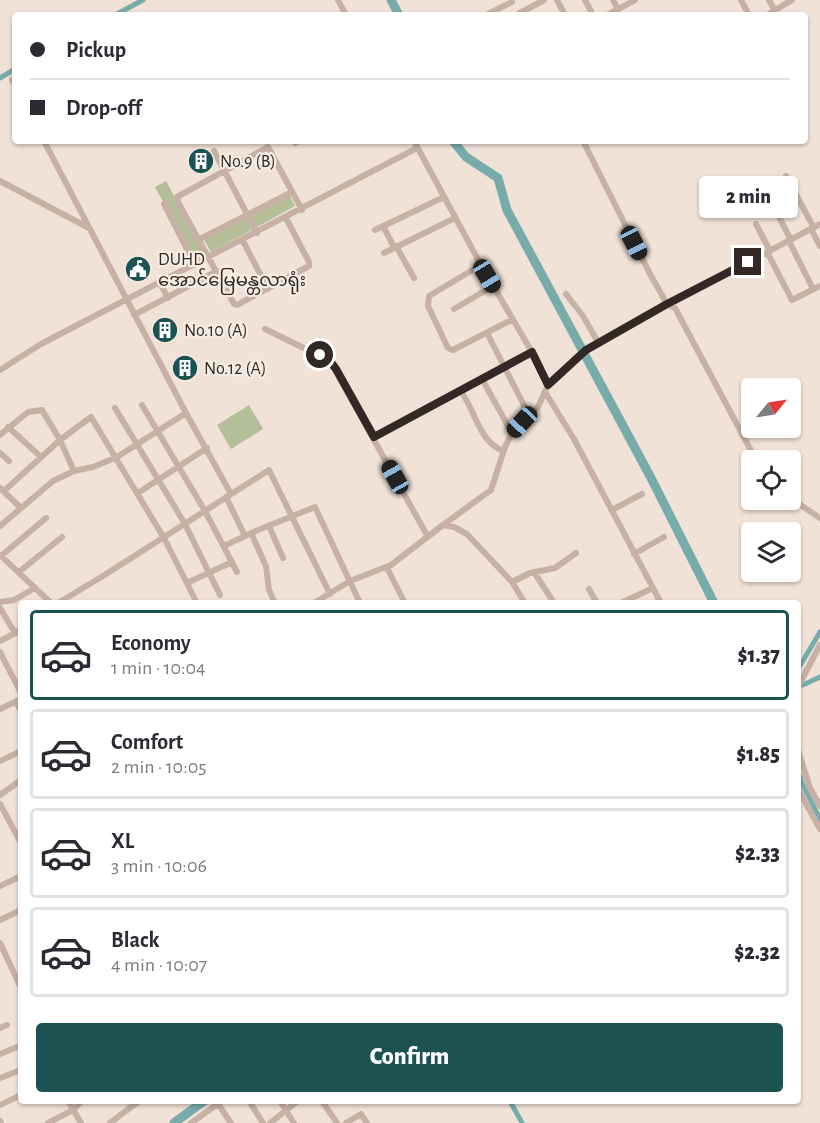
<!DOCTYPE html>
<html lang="en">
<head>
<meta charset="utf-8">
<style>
	:root { --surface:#fff; --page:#f2f2f3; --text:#2b2b33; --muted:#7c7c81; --line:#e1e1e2; --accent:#1c5252 }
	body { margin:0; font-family:"Alegreya Sans","Noto Sans Myanmar",sans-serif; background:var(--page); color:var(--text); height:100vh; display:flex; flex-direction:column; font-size:22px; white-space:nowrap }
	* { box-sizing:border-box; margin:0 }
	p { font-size:20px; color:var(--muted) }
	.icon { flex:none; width:33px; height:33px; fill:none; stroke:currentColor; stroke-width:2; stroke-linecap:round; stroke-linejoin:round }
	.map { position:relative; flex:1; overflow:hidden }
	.sheet { position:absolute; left:18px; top:600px; width:783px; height:504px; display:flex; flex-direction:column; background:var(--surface); border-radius:6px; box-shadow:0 2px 4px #0004 }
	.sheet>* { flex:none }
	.banner { position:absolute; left:12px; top:12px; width:796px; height:132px; border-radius:6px; box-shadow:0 2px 4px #0004; display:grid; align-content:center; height:132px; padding:0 18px; background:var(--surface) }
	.needle { width:39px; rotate:60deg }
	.buttons { position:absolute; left:741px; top:378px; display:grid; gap:12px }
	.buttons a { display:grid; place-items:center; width:60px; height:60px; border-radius:6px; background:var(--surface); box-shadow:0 2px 4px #0004; font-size:30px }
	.end { position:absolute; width:27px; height:27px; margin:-14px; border:8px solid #332825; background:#fff; box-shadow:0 0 0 3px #fff }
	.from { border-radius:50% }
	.bubble { position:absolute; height:42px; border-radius:6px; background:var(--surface); box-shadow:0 2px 4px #0004; font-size:20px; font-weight:800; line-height:42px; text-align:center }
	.car { position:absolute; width:18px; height:36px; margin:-18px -9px; border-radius:8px; box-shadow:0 0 4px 2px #0007; background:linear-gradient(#222 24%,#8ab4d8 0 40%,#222 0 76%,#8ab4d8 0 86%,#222 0) }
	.banner b { display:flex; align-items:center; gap:21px; height:57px; font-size:22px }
	.banner b+b { border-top:2px solid var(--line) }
	.banner i { width:15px; height:15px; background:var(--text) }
	ul { padding:10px 0 0; list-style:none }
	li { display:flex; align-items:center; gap:18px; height:90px; margin:0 12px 9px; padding:0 6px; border:3px solid var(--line); border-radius:6px }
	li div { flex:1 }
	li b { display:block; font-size:22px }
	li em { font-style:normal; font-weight:800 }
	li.current { border-color:var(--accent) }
	li>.icon { width:54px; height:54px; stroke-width:1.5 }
	.cta { display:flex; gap:12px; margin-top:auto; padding:12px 18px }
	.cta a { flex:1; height:69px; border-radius:6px; background:var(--accent); color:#fff; font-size:24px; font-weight:800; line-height:69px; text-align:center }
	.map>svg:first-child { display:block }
	.green { fill:#b4be98 }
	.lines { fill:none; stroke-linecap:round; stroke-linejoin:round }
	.canal { stroke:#77acaa; stroke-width:5 }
	.river { stroke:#77acaa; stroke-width:9 }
	.street { stroke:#c7b1a4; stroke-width:6 }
	.route { stroke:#332825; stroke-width:8 }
	.labels { text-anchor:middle; stroke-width:4.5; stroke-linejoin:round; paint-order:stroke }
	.poi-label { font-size:18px; fill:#332825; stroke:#f8ede3; text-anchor:start }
</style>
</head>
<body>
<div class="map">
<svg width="820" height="1123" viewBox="0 0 820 1123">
	<rect width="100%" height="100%" fill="#f0e2d7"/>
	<path class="green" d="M166,181L205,254L195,260L155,187Z
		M290,196L295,206L257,227L251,216Z
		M246,218L252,230L211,252L204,240Z
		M249,405L263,429L231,449L217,425Z"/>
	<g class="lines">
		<path class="canal" d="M115,15L143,0
			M0,78L15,69
			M798,669L820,632
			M803,685L820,677
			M798,771L802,783L820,819
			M510,1101L522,1123"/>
		<path class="river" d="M391,0L399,15
			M453,141L466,157L498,178L507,210L650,476L714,603
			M174,1123L204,1101"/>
		<path class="street" d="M338,0L346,15
			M557,0L565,15
			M585,0L593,15
			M613,0L618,9
			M741,0L749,15
			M769,0L775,11
			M518,14L544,0
			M486,15L512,2
			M607,15L635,0
			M767,15L792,0
			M12,80L15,85
			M44,141L186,413L231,494
			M414,141L481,265L532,352L548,385
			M583,141L650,274L667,304L675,308L756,460
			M295,143L300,141
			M214,151L257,233
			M786,176L814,228
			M0,181L89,228
			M164,204L195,265
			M778,215L791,240
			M286,218L309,262V266L237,305L234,304L178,202L177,197L268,147L302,210
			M756,224L770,251
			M383,226L394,247
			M811,229L820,246
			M375,230L444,197
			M200,239L292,192
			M243,241L268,289
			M789,241L813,289
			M396,246L414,278
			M767,252L792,300L820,286
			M384,253L455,218
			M481,265L429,296L428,306L448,348L453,350L513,319
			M160,283L168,298
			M566,294L583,316L599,344
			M670,304L820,224
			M454,309L493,286
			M134,315L217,271
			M265,329L330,361L428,537
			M487,333L529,415
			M0,370L41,344L417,148
			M482,379L512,433
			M545,392L574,439L661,603
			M142,405L205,511L237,572
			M115,408L185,524L220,595
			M8,427L41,457
			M0,435L28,412L42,410L60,440L74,471
			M373,437L460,390
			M503,451C478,441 475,409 460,390L532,352
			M0,453L9,461
			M0,488L21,508
			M4,491L60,440L91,417L164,538L197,603
			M138,493L207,448
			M226,497L245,536
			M790,498L820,518
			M612,510L642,494
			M443,525L491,490L505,447L512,433L538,407L548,385L586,350L667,304
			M0,526L53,481L74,471L93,467L117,457L186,413
			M269,526L283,558
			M224,546L247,535
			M634,554L664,537
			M0,555L51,603
			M1,556L46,518
			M387,568L405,603
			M19,572L62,537
			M534,572L554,603
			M512,582L530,573L555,568L576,553
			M187,583L232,562
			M589,589L597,603
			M0,602L14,600L35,588
			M58,603L103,576L269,470L330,594
			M275,603L269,590L266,566L251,533L315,507L360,603
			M314,603L350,581L391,565L443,525L454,527L467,534L512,582L525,603
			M621,603L653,588
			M0,608L15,633
			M0,641L21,630
			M0,652L21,693
			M798,687L820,645
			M16,702L21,711
			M0,709L21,699
			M798,750L810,788L820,806
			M0,761L21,751
			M798,789L820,829
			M0,795L21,780
			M0,804L21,843
			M0,886L21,876
			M0,920L21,910
			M0,943L21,988
			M0,1028L7,1025
			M0,1054L17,1047
			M0,1078L21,1070
			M68,1101L81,1123
			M249,1101L263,1123
			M280,1101L294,1123
			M322,1101L337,1123
			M218,1104L231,1123
			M0,1105L21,1095
			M0,1121L1,1123
			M48,1123L73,1110L82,1101
			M110,1123L139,1101
			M191,1123L222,1101
			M270,1123L298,1101
			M346,1123L361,1114L367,1123"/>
	</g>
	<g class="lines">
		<path class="route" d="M320,355L330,361L336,369L374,437L532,352L548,385L586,350L667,304L748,262"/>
	</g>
	<defs>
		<g id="building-disc" transform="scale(1.35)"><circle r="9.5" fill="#1c5252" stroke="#f8ede3"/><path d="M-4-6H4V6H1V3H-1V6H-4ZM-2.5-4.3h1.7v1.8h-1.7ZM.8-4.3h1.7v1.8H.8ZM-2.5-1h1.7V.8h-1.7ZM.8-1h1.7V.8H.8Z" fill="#fff"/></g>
		<g id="civic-disc" transform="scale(1.35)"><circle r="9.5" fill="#1c5252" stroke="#f8ede3"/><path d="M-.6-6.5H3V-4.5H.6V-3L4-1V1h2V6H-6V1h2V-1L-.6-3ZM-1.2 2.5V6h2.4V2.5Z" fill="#fff"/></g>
	</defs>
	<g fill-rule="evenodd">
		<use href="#building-disc" x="201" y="161"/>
		<use href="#civic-disc" x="138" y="269"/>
		<use href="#building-disc" x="165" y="330"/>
		<use href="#building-disc" x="185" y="368"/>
	</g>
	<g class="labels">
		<g class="poi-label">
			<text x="220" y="167">No.9 (B)</text>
			<text x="158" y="265">DUHD<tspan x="158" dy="21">အောင်မြေမန္တလာရုံး</tspan></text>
			<text x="184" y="336">No.10 (A)</text>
			<text x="204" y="374">No.12 (A)</text>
		</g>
	</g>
</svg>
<div class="buttons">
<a><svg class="needle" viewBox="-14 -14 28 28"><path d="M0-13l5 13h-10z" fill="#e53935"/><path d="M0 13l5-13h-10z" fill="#7c7c81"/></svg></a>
<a><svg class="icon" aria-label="locate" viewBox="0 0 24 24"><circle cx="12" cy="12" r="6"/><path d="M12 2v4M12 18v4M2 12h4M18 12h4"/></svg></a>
<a><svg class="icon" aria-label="layers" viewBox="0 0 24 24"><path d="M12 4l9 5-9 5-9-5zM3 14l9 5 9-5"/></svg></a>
</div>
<i class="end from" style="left:320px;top:355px"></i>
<i class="end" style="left:748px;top:262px"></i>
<div class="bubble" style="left:699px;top:176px;width:99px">2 min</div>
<i class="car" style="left:634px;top:243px;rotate:153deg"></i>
<i class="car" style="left:487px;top:276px;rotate:149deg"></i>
<i class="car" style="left:522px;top:422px;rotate:223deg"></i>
<i class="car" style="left:395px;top:477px;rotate:331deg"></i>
<div class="banner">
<b><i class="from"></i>Pickup</b>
<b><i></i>Drop-off</b>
</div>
<section class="sheet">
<ul>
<li class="current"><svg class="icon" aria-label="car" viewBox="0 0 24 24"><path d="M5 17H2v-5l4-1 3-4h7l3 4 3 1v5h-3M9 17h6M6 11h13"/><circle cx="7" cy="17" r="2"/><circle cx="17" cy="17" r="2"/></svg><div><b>Economy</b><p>1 min · 10:04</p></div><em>$1.37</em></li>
<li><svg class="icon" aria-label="car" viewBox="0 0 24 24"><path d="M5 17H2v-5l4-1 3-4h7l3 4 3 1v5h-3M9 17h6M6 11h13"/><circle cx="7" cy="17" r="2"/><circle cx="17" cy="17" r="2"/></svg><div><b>Comfort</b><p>2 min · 10:05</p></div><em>$1.85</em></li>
<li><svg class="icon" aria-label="car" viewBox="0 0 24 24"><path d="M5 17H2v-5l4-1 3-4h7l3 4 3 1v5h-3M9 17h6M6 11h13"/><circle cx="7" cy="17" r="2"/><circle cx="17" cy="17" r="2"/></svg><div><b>XL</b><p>3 min · 10:06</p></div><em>$2.33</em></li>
<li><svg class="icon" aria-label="car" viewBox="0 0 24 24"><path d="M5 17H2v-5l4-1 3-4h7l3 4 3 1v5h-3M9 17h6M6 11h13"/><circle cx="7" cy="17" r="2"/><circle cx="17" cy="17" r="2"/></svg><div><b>Black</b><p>4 min · 10:07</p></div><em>$2.32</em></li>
</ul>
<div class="cta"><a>Confirm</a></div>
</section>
</div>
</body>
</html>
